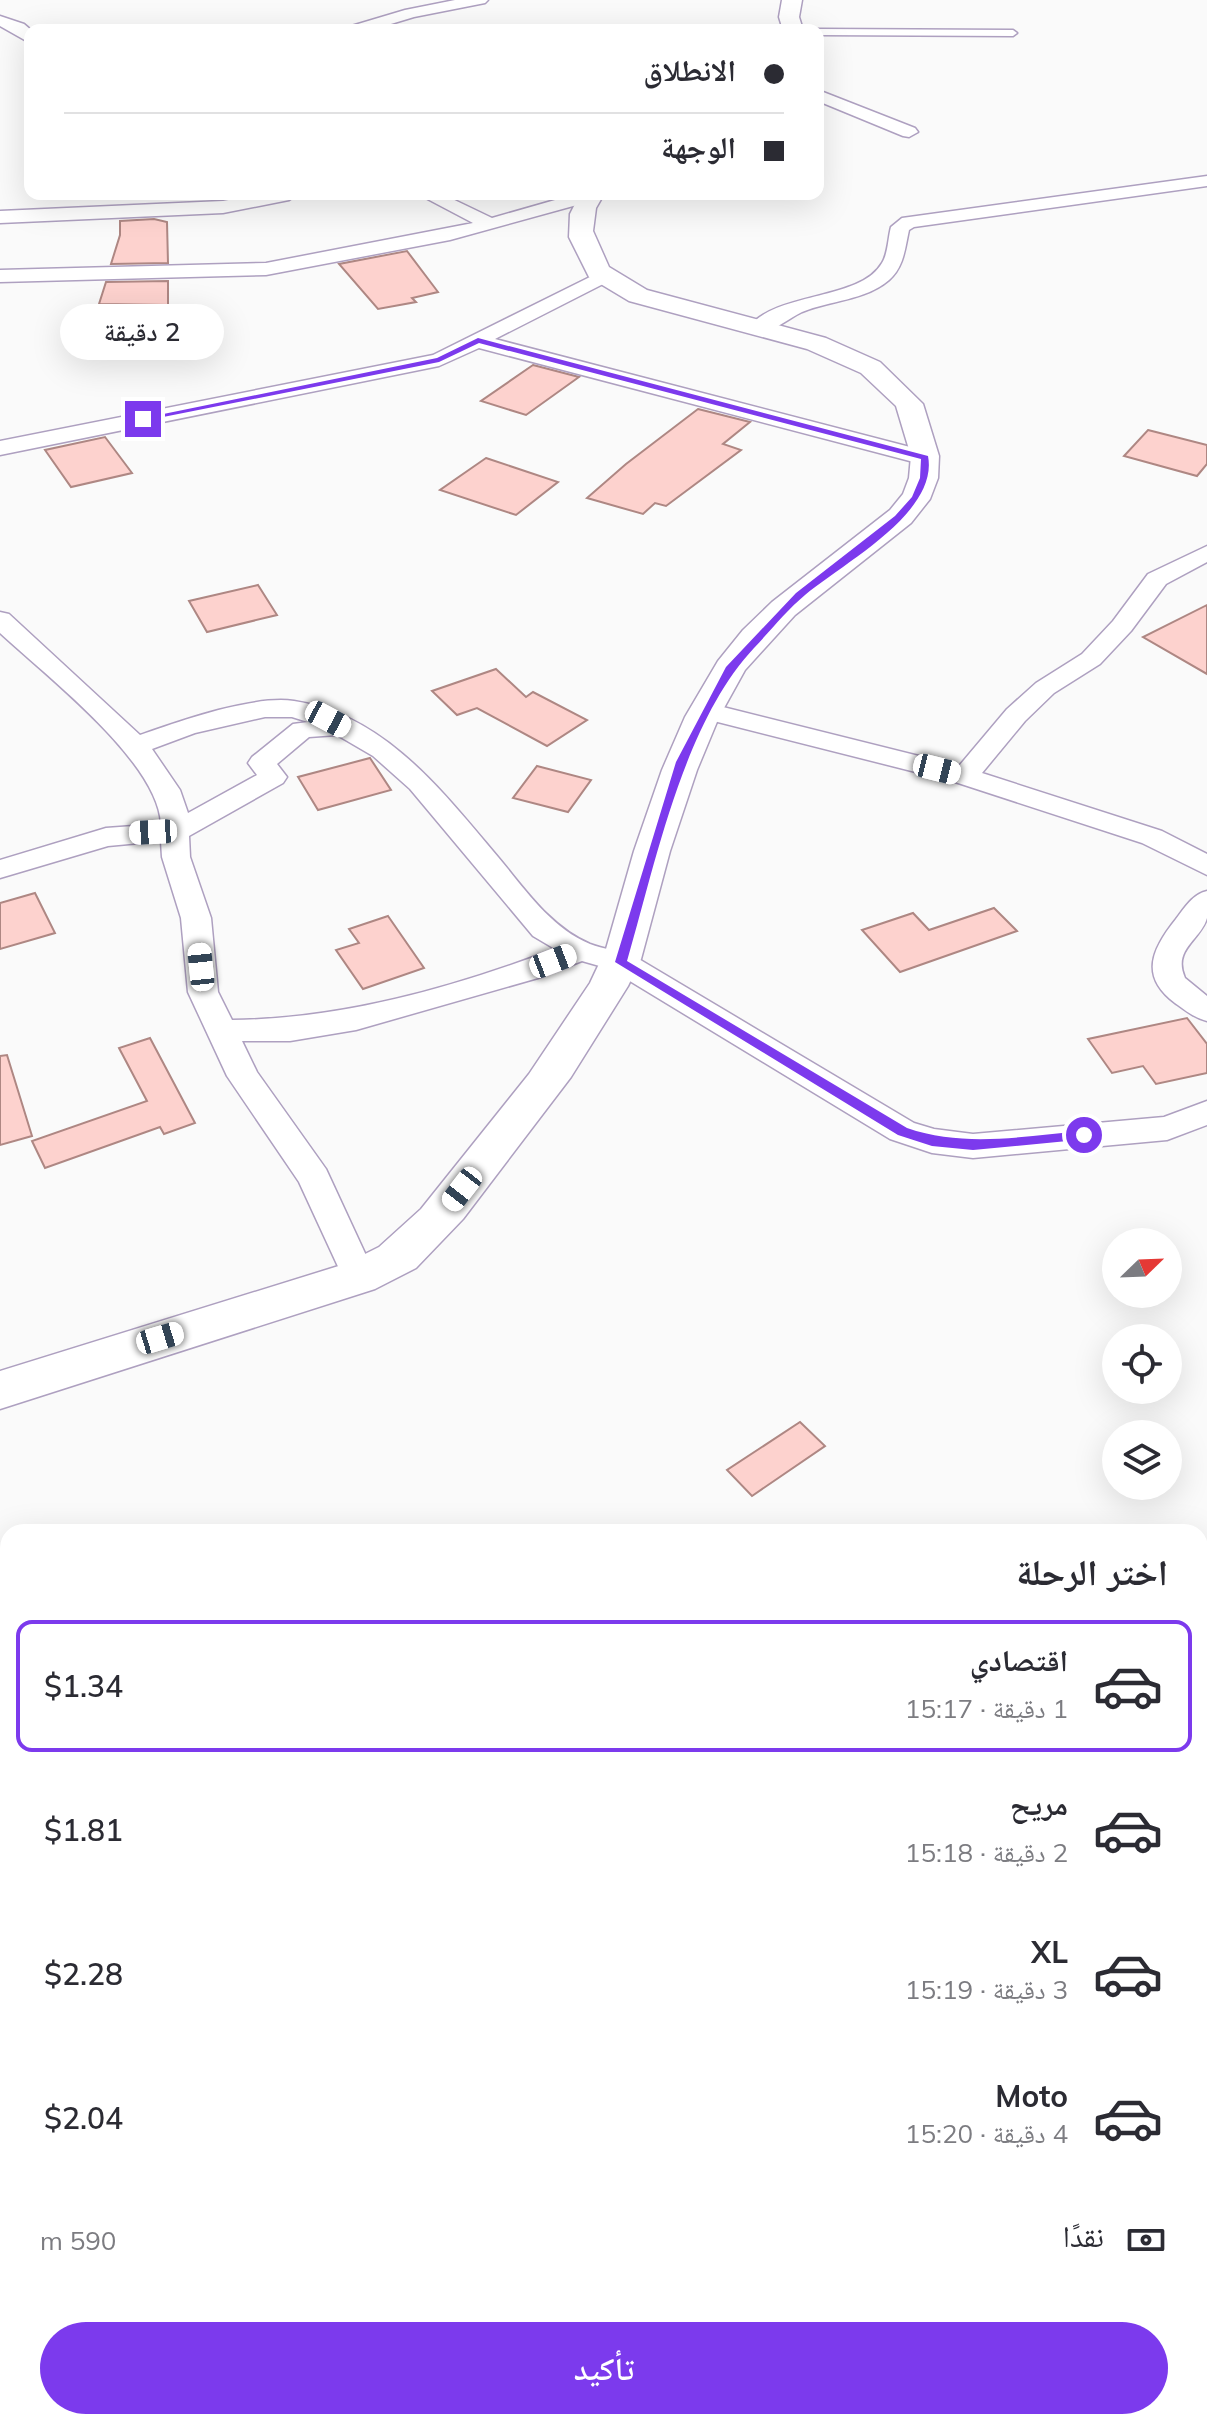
<!DOCTYPE html>
<html lang="ar">
<head>
<meta charset="utf-8">
<style>
	:root { --surface:#fff; --page:#f2f2f3; --text:#2b2b33; --muted:#7c7c81; --line:#e1e1e2; --accent:#7c3aed }
	body { margin:0; font-family:Mulish,"Noto Naskh Arabic",sans-serif; background:var(--page); color:var(--text); direction:rtl; height:100vh; display:flex; flex-direction:column; font-size:30px; white-space:nowrap }
	* { box-sizing:border-box; margin:0 }
	p { font-size:26px; color:var(--muted) }
	.icon { flex:none; width:44px; height:44px; fill:none; stroke:currentColor; stroke-width:2; stroke-linecap:round; stroke-linejoin:round }
	.map { position:relative; flex:1; overflow:hidden; direction:ltr }
	.details { position:absolute; left:0px; top:1524px; width:1208px; height:906px; display:flex; flex-direction:column; background:var(--surface); border-radius:24px 24px 0 0; box-shadow:0 8px 32px #0002; direction:rtl }
	.details>* { flex:none }
	.hud { position:absolute; left:24px; top:24px; width:800px; height:176px; border-radius:16px; box-shadow:0 8px 32px #0002; direction:rtl; display:grid; align-content:center; height:176px; padding:0 40px; background:var(--surface) }
	.needle { width:52px; rotate:67deg }
	.fabs { position:absolute; left:1102px; top:1228px; display:grid; gap:16px }
	.fabs a { display:grid; place-items:center; width:80px; height:80px; border-radius:50%; background:var(--surface); box-shadow:0 8px 32px #0002; font-size:40px }
	.end { position:absolute; width:36px; height:36px; margin:-18px; border:10px solid #7c3aed; background:#fff; box-shadow:0 0 0 4px #fff }
	.from { border-radius:50% }
	.bubble { position:absolute; height:56px; border-radius:28px; background:var(--surface); box-shadow:0 8px 32px #0002; font-size:26px; font-weight:600; line-height:56px; text-align:center; direction:rtl }
	.car { position:absolute; width:24px; height:48px; margin:-24px -12px; border-radius:10px; box-shadow:0 0 6px 2px #0007; background:linear-gradient(#fff 24%,#345 0 40%,#fff 0 76%,#345 0 86%,#fff 0) }
	.hud b { display:flex; align-items:center; gap:28px; height:76px; font-size:30px }
	.hud b+b { border-top:2px solid var(--line) }
	.hud i { width:20px; height:20px; background:var(--text) }
	ul { padding:0; list-style:none }
	li { display:flex; align-items:center; gap:24px; height:132px; margin:0 16px 12px; padding:0 24px; border:4px solid transparent; border-radius:16px }
	li div { flex:1 }
	li b { display:block; font-size:30px }
	li em { font-style:normal; font-weight:600 }
	li.current { border-color:var(--accent) }
	li>.icon { width:72px; height:72px; stroke-width:1.5 }
	h2 { padding:0 40px; font-size:36px; line-height:96px }
	.pay { display:flex; align-items:center; gap:20px; height:88px; padding:0 40px; font-size:30px }
	.pay p { margin-inline-start:auto }
	.button { display:flex; gap:16px; margin-top:auto; padding:16px 40px }
	.button a { flex:1; height:92px; border-radius:48px; background:var(--accent); color:#fff; font-size:32px; font-weight:600; line-height:92px; text-align:center }
	.map>svg:first-child { display:block }
	.building { fill:#fdd2ce; stroke:#ae8783; stroke-width:2 }
	.lines { fill:none; stroke-linecap:round; stroke-linejoin:round }
	.lane-casing { stroke:#aea0c0; stroke-width:3 }
	.street-casing { stroke:#aea0c0; stroke-width:3 }
	.secondary-casing { stroke:#aea0c0; stroke-width:3 }
	.lane { fill:#fff; fill-rule:evenodd }
	.street { fill:#fff; fill-rule:evenodd }
	.secondary { fill:#fff; fill-rule:evenodd }
	.route { fill:#7c3aed }
</style>
</head>
<body>
<div class="map">
<svg width="1207" height="2429" viewBox="0 0 1207 2429">
	<rect width="100%" height="100%" fill="#fafafa"/>
	<path class="building" d="M154,219L167,222L168,263L111,264L120,235V221Z
		M407,251L438,292L412,298L416,302L378,309L339,264Z
		M168,281V305L99,304L106,282Z
		M533,365L579,377L526,415L481,401Z
		M698,409L750,422L723,444L741,450L666,506L655,503L643,514L587,498L626,464Z
		M1148,430L1207,445V464L1197,476L1124,456Z
		M105,437L132,473L71,487L45,450Z
		M486,458L558,482L516,515L440,490Z
		M258,585L277,615L207,632L189,601Z
		M1207,605V674L1143,637Z
		M496,669L526,697L533,692L587,720L547,746L477,708L457,715L432,691Z
		M370,758L391,790L318,810L298,777Z
		M537,766L591,780L568,812L513,798Z
		M35,893L55,933L0,949V903Z
		M994,908L1017,931L900,972L862,930L913,913L929,930Z
		M388,916L424,968L363,989L336,950L359,943L349,929Z
		M1187,1018L1207,1044V1073L1156,1084L1143,1066L1112,1073L1088,1039Z
		M150,1038L195,1123L164,1134L160,1127L45,1168L32,1141L147,1101L119,1048Z
		M7,1055L32,1136L0,1145V1056Z
		M800,1422L825,1446L752,1496L727,1470Z"/>
	<g class="lines">
		<g class="lane-casing">
			<path id="lane" d="M818,29L1013,30L1017,33L1013,36L818,35Z"/>
		</g>
		<g class="street-casing">
			<path id="street" d="M455,0H488L485,3L414,17L371,30H346L348,27L405,10Z
				M0,16L24,24L31,30L30,43L0,26Z
				M818,90L915,128L918,132L909,137L903,136L818,101Z
				M1207,176V186L914,227L909,230C905,248 904,267 889,280C864,301 831,300 802,312C787,319 770,336 752,331L749,327C778,291 860,301 882,263C888,254 888,238 891,227L902,218Z
				M261,194H298L289,200L223,213L0,223V211L223,201Z
				M418,194H442L492,218L576,194L598,196L595,200L450,240L266,275L0,282V270L266,263L473,223Z
				M602,271L609,273L612,277L609,281L495,339L933,453L936,458L925,465L479,348L439,366L0,455V441L433,355Z
				M1207,546V562L1166,584L1131,631L1100,664L1054,693L1025,721L982,773L1162,831L1207,854V875L1142,843L955,782L698,717L694,711L698,705L707,703L959,766L1007,709L1036,683L1082,654L1113,621L1148,574Z
				M0,612L9,614L140,735C180,721 253,695 294,701C385,715 443,792 498,857C525,889 550,927 590,944C603,949 618,951 632,955L914,1123L934,1129L973,1134L1164,1117L1207,1101V1125L1167,1140L973,1158L932,1153L890,1139L610,969L582,961L538,978L356,1030L290,1041H242L257,1072L326,1169L376,1277L371,1286L359,1290L347,1286L299,1182L227,1076L188,992L181,918L162,857L161,841L108,846L0,878V860L106,828L161,824C158,761 45,675 0,633ZM265,717H292L308,722L293,724L252,757L248,763L257,775L188,813L180,790L152,749L195,733ZM337,735L373,756L410,789L533,936L555,949C452,988 342,1019 232,1020L218,992L211,918L190,857L189,836L283,783L287,777L277,764L309,737Z
				M1207,891C1207,899 1207,910 1207,918C1201,940 1172,949 1185,978L1207,996V1021C1195,1018 1186,1011 1175,1003C1139,976 1152,949 1176,919C1185,907 1193,894 1207,891Z"/>
		</g>
		<g class="secondary-casing">
			<path id="secondary" d="M782,0H802L799,17L803,30H783L779,17Z
				M580,194H604L596,208L593,231L609,267L647,290L826,338L880,362L923,404L939,456L938,478L930,499L911,523L795,615L745,670L719,717L697,770L670,851L641,959L628,986L571,1077L463,1219L416,1268L375,1289L0,1409V1371L345,1264L379,1247L421,1209L529,1074L590,983L606,949L634,851L662,770L685,717L718,661L743,630L772,602L890,510L903,494L909,478L911,456L896,406L861,373L807,349L629,301L589,277L569,237L570,214Z"/>
		</g>
		<use href="#lane" class="lane"/>
		<use href="#street" class="street"/>
		<use href="#secondary" class="secondary"/>
	</g>
	<path class="route" d="M478,338L928,456C939,513 843,563 805,595C787,610 771,630 754,648C683,724 656,862 627,961L907,1128C965,1148 1024,1136 1084,1131L1088,1132V1139L973,1150L932,1146L898,1135L615,962L676,762L726,667L796,593L895,516L912,497L920,478L921,459L479,343L439,362L143,421L139,419L437,358Z"/>
</svg>
<div class="fabs">
<a><svg class="needle" viewBox="-14 -14 28 28"><path d="M0-13l5 13h-10z" fill="#e53935"/><path d="M0 13l5-13h-10z" fill="#7c7c81"/></svg></a>
<a><svg class="icon" aria-label="locate" viewBox="0 0 24 24"><circle cx="12" cy="12" r="6"/><path d="M12 2v4M12 18v4M2 12h4M18 12h4"/></svg></a>
<a><svg class="icon" aria-label="layers" viewBox="0 0 24 24"><path d="M12 4l9 5-9 5-9-5zM3 14l9 5 9-5"/></svg></a>
</div>
<i class="end from" style="left:1084px;top:1135px"></i>
<i class="end" style="left:143px;top:419px"></i>
<div class="bubble" style="left:60px;top:304px;width:164px">2 دقيقة</div>
<i class="car" style="left:328px;top:719px;rotate:118deg"></i>
<i class="car" style="left:937px;top:769px;rotate:104deg"></i>
<i class="car" style="left:153px;top:832px;rotate:267deg"></i>
<i class="car" style="left:553px;top:961px;rotate:69deg"></i>
<i class="car" style="left:201px;top:967px;rotate:354deg"></i>
<i class="car" style="left:462px;top:1189px;rotate:218deg"></i>
<i class="car" style="left:160px;top:1338px;rotate:73deg"></i>
<div class="hud">
<b><i class="from"></i>الانطلاق</b>
<b><i></i>الوجهة</b>
</div>
<section class="details">
<h2>اختر الرحلة</h2>
<ul>
<li class="current"><svg class="icon" aria-label="car" viewBox="0 0 24 24"><path d="M5 17H2v-5l4-1 3-4h7l3 4 3 1v5h-3M9 17h6M6 11h13"/><circle cx="7" cy="17" r="2"/><circle cx="17" cy="17" r="2"/></svg><div><b>اقتصادي</b><p>1 دقيقة · 15:17</p></div><em>$1.34</em></li>
<li><svg class="icon" aria-label="car" viewBox="0 0 24 24"><path d="M5 17H2v-5l4-1 3-4h7l3 4 3 1v5h-3M9 17h6M6 11h13"/><circle cx="7" cy="17" r="2"/><circle cx="17" cy="17" r="2"/></svg><div><b>مريح</b><p>2 دقيقة · 15:18</p></div><em>$1.81</em></li>
<li><svg class="icon" aria-label="car" viewBox="0 0 24 24"><path d="M5 17H2v-5l4-1 3-4h7l3 4 3 1v5h-3M9 17h6M6 11h13"/><circle cx="7" cy="17" r="2"/><circle cx="17" cy="17" r="2"/></svg><div><b>XL</b><p>3 دقيقة · 15:19</p></div><em>$2.28</em></li>
<li><svg class="icon" aria-label="car" viewBox="0 0 24 24"><path d="M5 17H2v-5l4-1 3-4h7l3 4 3 1v5h-3M9 17h6M6 11h13"/><circle cx="7" cy="17" r="2"/><circle cx="17" cy="17" r="2"/></svg><div><b>Moto</b><p>4 دقيقة · 15:20</p></div><em>$2.04</em></li>
</ul>
<div class="pay"><svg class="icon" aria-label="cash" viewBox="0 0 24 24"><path d="M3 7h18v10H3z"/><circle cx="12" cy="12" r="2"/></svg>نقدًا<p>590 m</p></div>
<div class="button"><a>تأكيد</a></div>
</section>
</div>
</body>
</html>
